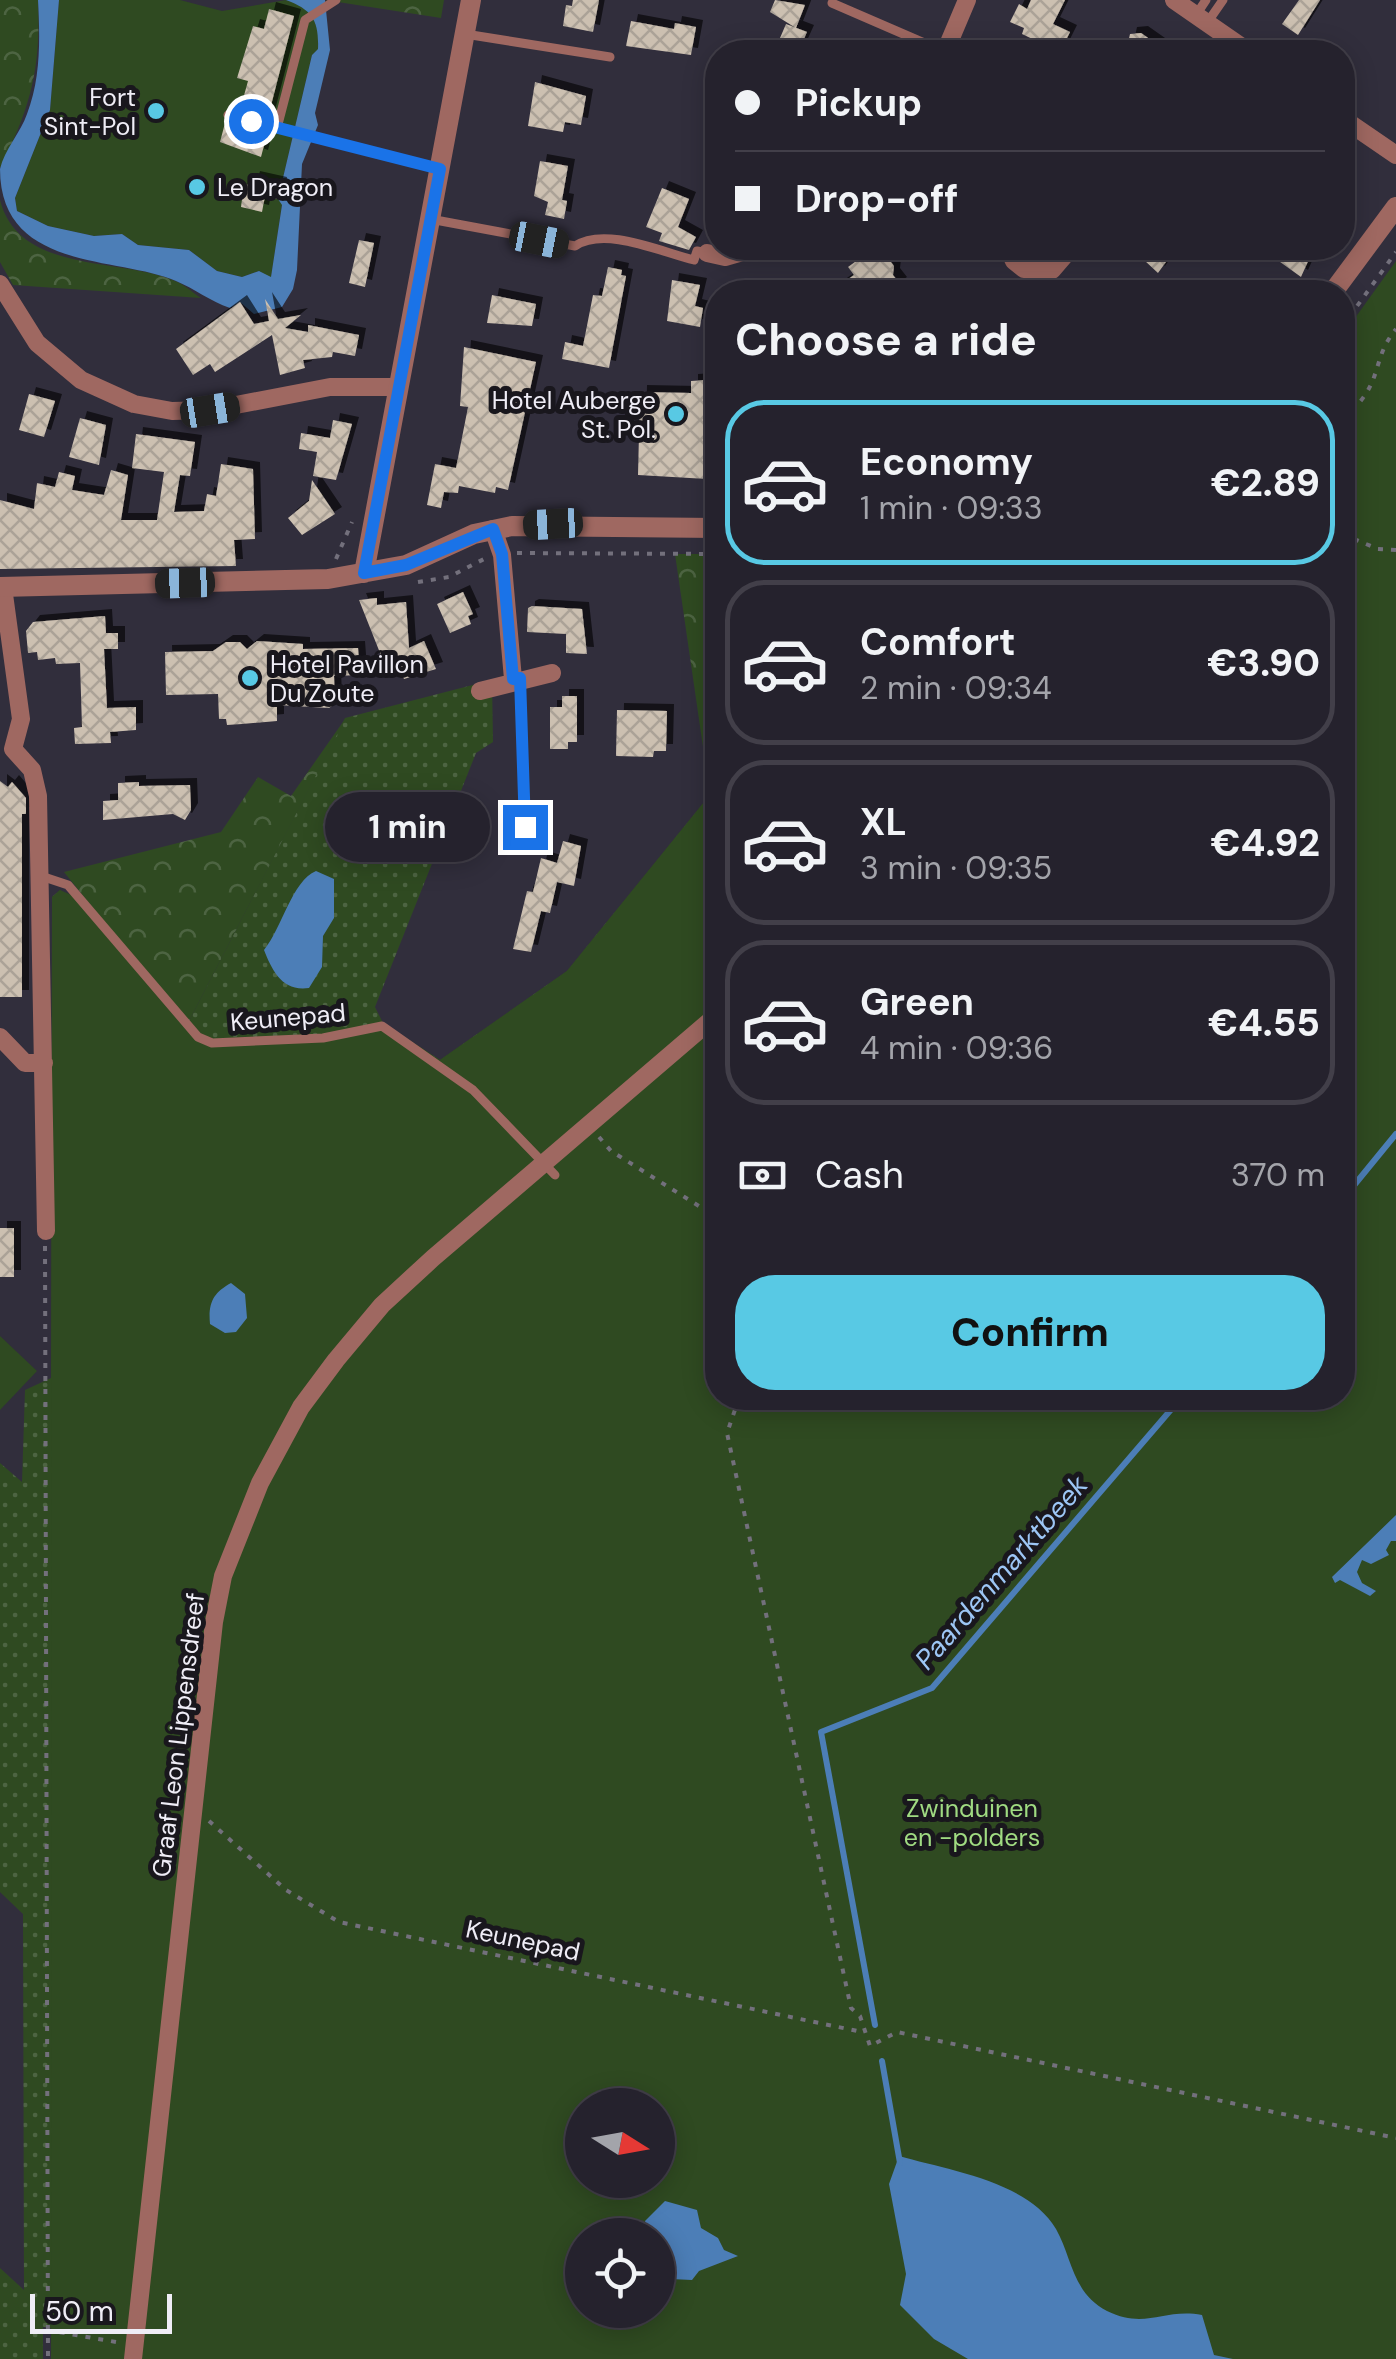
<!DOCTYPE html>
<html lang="en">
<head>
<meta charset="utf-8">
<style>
	:root { --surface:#25222d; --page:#2d2a35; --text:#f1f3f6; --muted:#a3a4aa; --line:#423f49; --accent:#58c9e4 }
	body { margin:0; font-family:"DM Sans",sans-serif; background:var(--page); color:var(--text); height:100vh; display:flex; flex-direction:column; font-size:38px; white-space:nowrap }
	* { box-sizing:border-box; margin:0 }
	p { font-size:32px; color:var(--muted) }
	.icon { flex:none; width:55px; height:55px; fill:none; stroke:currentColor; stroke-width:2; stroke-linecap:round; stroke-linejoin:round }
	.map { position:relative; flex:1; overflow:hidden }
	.side { position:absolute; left:705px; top:280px; width:650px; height:1130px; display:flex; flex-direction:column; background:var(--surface); border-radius:40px; box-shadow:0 5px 25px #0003,0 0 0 2px var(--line) }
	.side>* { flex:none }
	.hud { position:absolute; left:705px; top:40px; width:650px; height:220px; border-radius:40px; box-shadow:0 5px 25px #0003,0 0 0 2px var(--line); display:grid; align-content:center; height:220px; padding:0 30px; background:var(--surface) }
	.needle { width:65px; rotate:101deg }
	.buttons { position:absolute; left:565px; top:2088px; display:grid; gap:20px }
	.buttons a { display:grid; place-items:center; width:110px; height:110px; border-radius:50%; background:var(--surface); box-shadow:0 5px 25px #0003,0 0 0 2px var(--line); font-size:50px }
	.scale { position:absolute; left:30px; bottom:25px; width:142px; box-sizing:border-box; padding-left:10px; border:5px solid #efedf6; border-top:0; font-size:28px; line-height:35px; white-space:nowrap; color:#efedf6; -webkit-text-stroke:8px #19171d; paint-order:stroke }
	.end { position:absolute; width:45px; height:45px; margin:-22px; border:12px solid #1a73e8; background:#fff; box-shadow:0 0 0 5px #fff }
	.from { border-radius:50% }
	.bubble { position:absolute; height:70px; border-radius:35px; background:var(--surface); box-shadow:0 5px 25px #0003,0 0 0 2px var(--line); font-size:32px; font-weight:800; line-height:70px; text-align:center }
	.car { position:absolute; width:30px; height:60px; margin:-30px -15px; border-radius:12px; box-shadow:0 0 8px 2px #0007; background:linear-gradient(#222 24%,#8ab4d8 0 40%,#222 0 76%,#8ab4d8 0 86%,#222 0) }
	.hud b { display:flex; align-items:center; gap:35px; height:95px; font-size:38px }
	.hud b+b { border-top:2px solid var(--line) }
	.hud i { width:25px; height:25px; background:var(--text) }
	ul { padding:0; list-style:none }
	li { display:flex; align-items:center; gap:30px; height:165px; margin:0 20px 15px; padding:0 10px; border:5px solid var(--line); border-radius:40px }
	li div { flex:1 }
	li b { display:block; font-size:38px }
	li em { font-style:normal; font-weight:800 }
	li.active { border-color:var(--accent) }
	li>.icon { width:90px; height:90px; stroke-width:1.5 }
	h2 { padding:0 30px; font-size:45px; line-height:120px }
	.pay { display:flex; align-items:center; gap:25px; height:110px; padding:0 30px; font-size:38px }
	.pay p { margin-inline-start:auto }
	.button { display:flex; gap:20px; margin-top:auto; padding:20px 30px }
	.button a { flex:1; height:115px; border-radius:40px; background:var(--accent); color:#111; font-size:40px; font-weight:800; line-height:115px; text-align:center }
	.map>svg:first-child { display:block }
	.grass { fill:url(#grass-dots) }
	.forest { fill:url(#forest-crowns) }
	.green { fill:#2f4a21; fill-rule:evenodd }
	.water { fill:#4c7eb7 }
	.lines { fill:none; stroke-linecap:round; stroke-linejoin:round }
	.stream { stroke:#4c7eb7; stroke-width:6 }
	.building { fill:url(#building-cross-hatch); filter:url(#shadow) }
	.path { stroke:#73707c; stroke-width:4; stroke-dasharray:5 8; stroke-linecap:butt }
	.service { stroke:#9f6861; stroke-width:9 }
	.minor { stroke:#9f6861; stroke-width:18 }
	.tertiary { stroke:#9f6861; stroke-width:20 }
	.route { stroke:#1a73e8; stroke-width:12 }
	.poi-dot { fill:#58c9e4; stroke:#19171d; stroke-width:4 }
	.labels { text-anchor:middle; stroke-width:10; stroke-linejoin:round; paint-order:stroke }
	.poi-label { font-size:25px; fill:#efedf6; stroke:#19171d; text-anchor:end }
	.street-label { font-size:25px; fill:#efedf6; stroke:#19171d }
	.park-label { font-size:25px; fill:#a0db82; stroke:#19171d }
	.water-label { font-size:28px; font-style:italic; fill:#9dc6f5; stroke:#19171d }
</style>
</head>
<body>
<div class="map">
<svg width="1396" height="2359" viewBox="0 0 1396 2359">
	<defs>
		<pattern id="grass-dots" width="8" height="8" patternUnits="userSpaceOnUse" patternTransform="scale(2.5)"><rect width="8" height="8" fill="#2f4a21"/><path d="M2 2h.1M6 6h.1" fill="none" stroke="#4d6442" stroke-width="1.8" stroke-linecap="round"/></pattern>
		<pattern id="forest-crowns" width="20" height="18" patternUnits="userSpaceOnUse" patternTransform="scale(2.5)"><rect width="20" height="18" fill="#2f4a21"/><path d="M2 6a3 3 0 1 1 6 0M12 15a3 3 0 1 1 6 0" fill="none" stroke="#4d6442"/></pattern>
		<pattern id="building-cross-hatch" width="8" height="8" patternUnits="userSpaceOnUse" patternTransform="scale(2.5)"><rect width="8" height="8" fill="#ccc0b1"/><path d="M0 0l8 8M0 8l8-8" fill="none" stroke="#aba297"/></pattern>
		<filter id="shadow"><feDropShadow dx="7" dy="-7" stdDeviation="0" flood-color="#0009"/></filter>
	</defs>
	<rect width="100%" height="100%" fill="#312e3c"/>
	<path class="grass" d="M492,680L493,742L476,753L375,1007L383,1023L440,1060L567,971L710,795L718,822L123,2338L43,2327V2359H0V2268L24,2290L23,1914L0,1892V1463L22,1482L25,1390L51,1378L52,897L60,890L187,1025L345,718Z"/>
	<path class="forest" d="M0,0H38C41,68 31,107 0,168Z
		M325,0H444L441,18Z
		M0,200C19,274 119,257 175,281C184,284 193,293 201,298L13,285L0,262Z
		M675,554H717V822L710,795Z
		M345,719L187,1025L64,872L221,832L258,777L291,796Z"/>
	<path class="green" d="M59,0H180L222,11L286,0L307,7L319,28L318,50L312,55L278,199L282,204L271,278L259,271L242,277L217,271L189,250L138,245L122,234L94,236L48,226L17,211L15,198L50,110Z
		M1396,261V2359H51L52,897L60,890L85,901L187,1025L213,1041L322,1036L383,1023L440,1060L567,971L717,786L718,1398H1342V336ZM582,2105H658V2180H582ZM582,2235H658V2310H582Z
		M0,1336L37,1371L0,1410Z"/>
	<path class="water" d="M38,0H59L50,110L15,198L17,211L48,226L94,236L122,234L138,245L189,250L217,271L242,277L259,271L271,277L282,205L278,199L312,55L318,49C319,21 313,10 286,0H325L330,50L315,113L318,125L302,164L297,270L293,289L282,307L254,314L240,302L230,308C210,301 195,289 176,281C119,256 0,272 0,169C4,150 21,132 27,114C41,78 40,38 38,0Z
		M316,871L334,879V918L323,936L322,967L309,988C282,992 272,970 264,950C282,928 292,881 316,871Z
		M231,1283L245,1294L247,1318L236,1332L225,1333L210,1324C208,1303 213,1293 231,1283Z
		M1396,1515V1541H1391L1386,1550L1389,1555L1371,1564L1362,1560L1357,1572L1362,1583L1376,1591L1370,1596L1340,1580L1335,1583L1332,1577Z
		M899,2156C947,2170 1028,2181 1056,2229C1072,2257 1072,2293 1107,2311C1146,2330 1163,2308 1202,2315L1214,2355L1233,2359H968L934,2339L900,2305L906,2274L889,2184Z
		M665,2201L697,2210L701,2228L718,2238L724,2250L738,2256L699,2271L692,2280L671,2279L658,2254V2235H648L645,2221Z"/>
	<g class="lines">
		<path class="stream" d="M1342,1200L1396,1134
			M875,2025L821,1732L932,1688L1181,1398
			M882,2061L900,2163"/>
	</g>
	<path class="building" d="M573,0H599L593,32L563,26L566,5L572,6Z
		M775,0L805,5L796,28L770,12Z
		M1031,0H1065L1053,24L1070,32L1060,52H1041L1045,45L1022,34L1024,28L1010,22L1019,4L1027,9Z
		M1299,0H1320L1298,35L1282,24Z
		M269,9L294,16L268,117L240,110L248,81L237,78L253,26L264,29Z
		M631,21L674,29L675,23L696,27L691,55L626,46Z
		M786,24L807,32L798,52H774Z
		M1141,33L1168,52H1126L1130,34Z
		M535,82L586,96L581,125L565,122L563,132L528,126Z
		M225,123L267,134L261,157L220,142Z
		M540,161L568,166L562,200L567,201L564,219L545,215L548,202L534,196Z
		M253,178L280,184L277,199L265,196L262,212L241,207L244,184L251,185Z
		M662,188L689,199L678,227L696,237L689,250L659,241L662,233L646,227Z
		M359,240L374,243L365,287L349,283Z
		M874,248H880L894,266L893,275L900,284L888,292H830L854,275L848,267Z
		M1131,248H1176L1158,273Z
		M1284,248H1314L1301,277L1276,259Z
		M608,267L622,270L621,275L626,276L609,368L562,359L565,342L583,346L593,295L602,296Z
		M672,280L700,285L695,306L703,308L700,327L667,321Z
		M492,295L536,304L532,326L487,323Z
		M265,299L278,319L301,315L285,328L308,332V325L359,335L355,356L333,352L332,357L303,360L305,368L280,375L272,335L215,372L210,364L193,375L176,349L240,302L254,324L269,321Z
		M464,347L536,362L508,490L496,487L495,493L459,486L458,493L444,492L441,508L427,505L435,464L456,468L468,407L460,406Z
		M706,380L707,479L638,475L640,392L691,393V381Z
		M29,394L55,401L44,437L19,430Z
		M80,418L106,425L99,465L69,457Z
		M333,420L352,424L336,480L313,476L317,452L299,449L301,433L330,438Z
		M136,434L195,442L190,476L180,475L174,512L204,511L207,494L216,496L221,464L253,469L255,539L234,540L236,566L0,569V500L34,509L37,483L55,487L59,472L75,476L72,490L104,495L111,470L128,475L121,520H157L164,472L132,468Z
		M312,480L335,514L302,535L288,518L309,501Z
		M463,592L473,614L468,616L471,624L450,633L437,604Z
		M377,598V605L406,602L409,648L424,641L436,669L404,679L395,659L384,663L359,600Z
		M532,606L582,609L587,654L566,653V634L527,632L528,608Z
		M105,616L106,633H118V649H104L107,708L136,707V730L110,732L111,743L75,744L74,728L82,727L80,663L56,664L55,658L38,660L37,652L28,653L26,631L33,622Z
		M257,641L303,644V649L358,648L360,675L334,676L335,704L329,708L277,705V721L242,724L227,725L226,719H219L218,694L166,695L165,652L213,651L226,642H240L247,649Z
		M562,696H577V742H568V749H550V707H562Z
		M617,710L667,711L666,751H654L653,757L616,756Z
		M0,781L8,787L12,782L26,798V814H22V997H0Z
		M139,782V786L190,785L191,810L185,820L173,814L103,820V801L118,800V783Z
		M563,841L581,846L574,886L557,882L550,913L541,911L531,952L513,949L527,891L533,892L541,858L557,863Z
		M0,1228H14V1277H0Z"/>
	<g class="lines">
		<path class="path" d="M1342,327L1396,252
			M1342,419C1386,384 1369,362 1396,329
			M1342,534L1378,549L1396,550
			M517,553L718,554
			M336,559L352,522
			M418,582L449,577L484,559
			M599,1137L611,1151L718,1218
			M45,1246L48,2359
			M739,1398L727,1433L851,2008L860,2016L870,2046L897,2032L1396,2138
			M209,1821L286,1890L339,1922L862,2032
			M47,2330L116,2342"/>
		<path class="service" d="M336,0L305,20L277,128L440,169
			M832,3L945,52
			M1196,15L1206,0
			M1207,23L1223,0
			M465,34L610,57
			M228,115L277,128
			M430,219L575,246C605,226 661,252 694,260L697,251L707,253
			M520,681L525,827
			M41,876L68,885L198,1037L212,1043L323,1038L382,1026L473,1090L555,1175"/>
		<path class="minor" d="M1174,0L1249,52
			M945,52L967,0
			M1342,118L1396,155
			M1008,248L1014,261L1024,269L1052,270L1071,248
			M707,253L725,257L756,248
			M0,284L37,343L81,380L134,404L172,411L210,410L330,387H399
			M493,529L502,555L513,679
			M3,587L21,719L13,749
			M480,691L552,673
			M13,749L32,770L38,796L46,1231
			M0,1037L25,1063H44
			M133,2359L214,1622L223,1576L260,1483L301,1407L336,1360L382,1305L433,1258L718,1014"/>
		<path class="tertiary" d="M1333,292L1396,207
			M364,573L471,0
			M0,587L328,579L406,565L474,534L512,526L718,528"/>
	</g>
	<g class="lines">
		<path class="route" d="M251,121L440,169L364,573L406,565L493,529L502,554L513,679L520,678L525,827"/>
	</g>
	<g class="poi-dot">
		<circle cx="156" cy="111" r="10"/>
		<circle cx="197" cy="187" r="10"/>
		<circle cx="676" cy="414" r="10"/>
		<circle cx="250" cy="678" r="10"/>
	</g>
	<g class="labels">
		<g class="poi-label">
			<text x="136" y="106">Fort<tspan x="136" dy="29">Sint-Pol</tspan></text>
			<text x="217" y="196" text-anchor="start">Le Dragon</text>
			<text x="656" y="409">Hotel Auberge<tspan x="656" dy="29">St. Pol.</tspan></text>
			<text x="270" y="673" text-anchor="start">Hotel Pavillon<tspan x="270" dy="29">Du Zoute</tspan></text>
		</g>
		<g class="street-label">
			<text transform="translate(288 1017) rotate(-5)" y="9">Keunepad</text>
			<text transform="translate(178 1735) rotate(-83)" y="9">Graaf Leon Lippensdreef</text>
			<text transform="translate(523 1940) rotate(12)" y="9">Keunepad</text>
		</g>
		<g class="park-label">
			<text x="972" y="1817">Zwinduinen<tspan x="972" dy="29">en -polders</tspan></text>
		</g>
		<g class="water-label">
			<text transform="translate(1001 1572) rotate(-49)" y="10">Paardenmarktbeek</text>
		</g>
	</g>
</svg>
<div class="buttons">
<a><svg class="needle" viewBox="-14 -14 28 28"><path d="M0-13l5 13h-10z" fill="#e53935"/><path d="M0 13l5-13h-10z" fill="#a3a4aa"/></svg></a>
<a><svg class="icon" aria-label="locate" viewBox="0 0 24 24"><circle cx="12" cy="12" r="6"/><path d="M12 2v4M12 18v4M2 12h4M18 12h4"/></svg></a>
</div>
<div class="scale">50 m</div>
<i class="end from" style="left:251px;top:121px"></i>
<i class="end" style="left:525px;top:827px"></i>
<div class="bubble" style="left:325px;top:792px;width:165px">1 min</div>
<i class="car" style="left:539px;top:240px;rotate:101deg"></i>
<i class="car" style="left:210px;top:410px;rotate:81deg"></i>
<i class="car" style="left:553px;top:524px;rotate:267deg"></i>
<i class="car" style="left:185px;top:583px;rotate:268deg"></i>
<div class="hud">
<b><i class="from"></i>Pickup</b>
<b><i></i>Drop-off</b>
</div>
<section class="side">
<h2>Choose a ride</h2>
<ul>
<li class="active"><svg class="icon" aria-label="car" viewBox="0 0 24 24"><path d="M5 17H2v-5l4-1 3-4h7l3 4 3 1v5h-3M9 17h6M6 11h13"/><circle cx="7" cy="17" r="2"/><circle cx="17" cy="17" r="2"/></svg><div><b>Economy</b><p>1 min · 09:33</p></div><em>€2.89</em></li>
<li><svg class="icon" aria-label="car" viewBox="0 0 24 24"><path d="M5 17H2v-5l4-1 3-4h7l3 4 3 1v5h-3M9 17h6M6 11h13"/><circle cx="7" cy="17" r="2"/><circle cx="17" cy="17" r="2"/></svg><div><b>Comfort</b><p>2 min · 09:34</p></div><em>€3.90</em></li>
<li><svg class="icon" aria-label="car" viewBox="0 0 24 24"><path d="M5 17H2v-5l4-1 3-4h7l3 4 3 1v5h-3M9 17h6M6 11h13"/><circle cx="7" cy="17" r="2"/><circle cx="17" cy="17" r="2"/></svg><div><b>XL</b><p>3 min · 09:35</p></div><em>€4.92</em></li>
<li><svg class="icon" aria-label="car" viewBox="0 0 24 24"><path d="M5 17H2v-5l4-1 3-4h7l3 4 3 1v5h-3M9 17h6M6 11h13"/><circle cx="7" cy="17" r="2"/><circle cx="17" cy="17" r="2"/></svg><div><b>Green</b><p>4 min · 09:36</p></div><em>€4.55</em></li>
</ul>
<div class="pay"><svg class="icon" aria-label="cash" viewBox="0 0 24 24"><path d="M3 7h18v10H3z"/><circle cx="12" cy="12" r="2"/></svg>Cash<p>370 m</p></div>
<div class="button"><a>Confirm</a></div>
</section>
</div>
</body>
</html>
